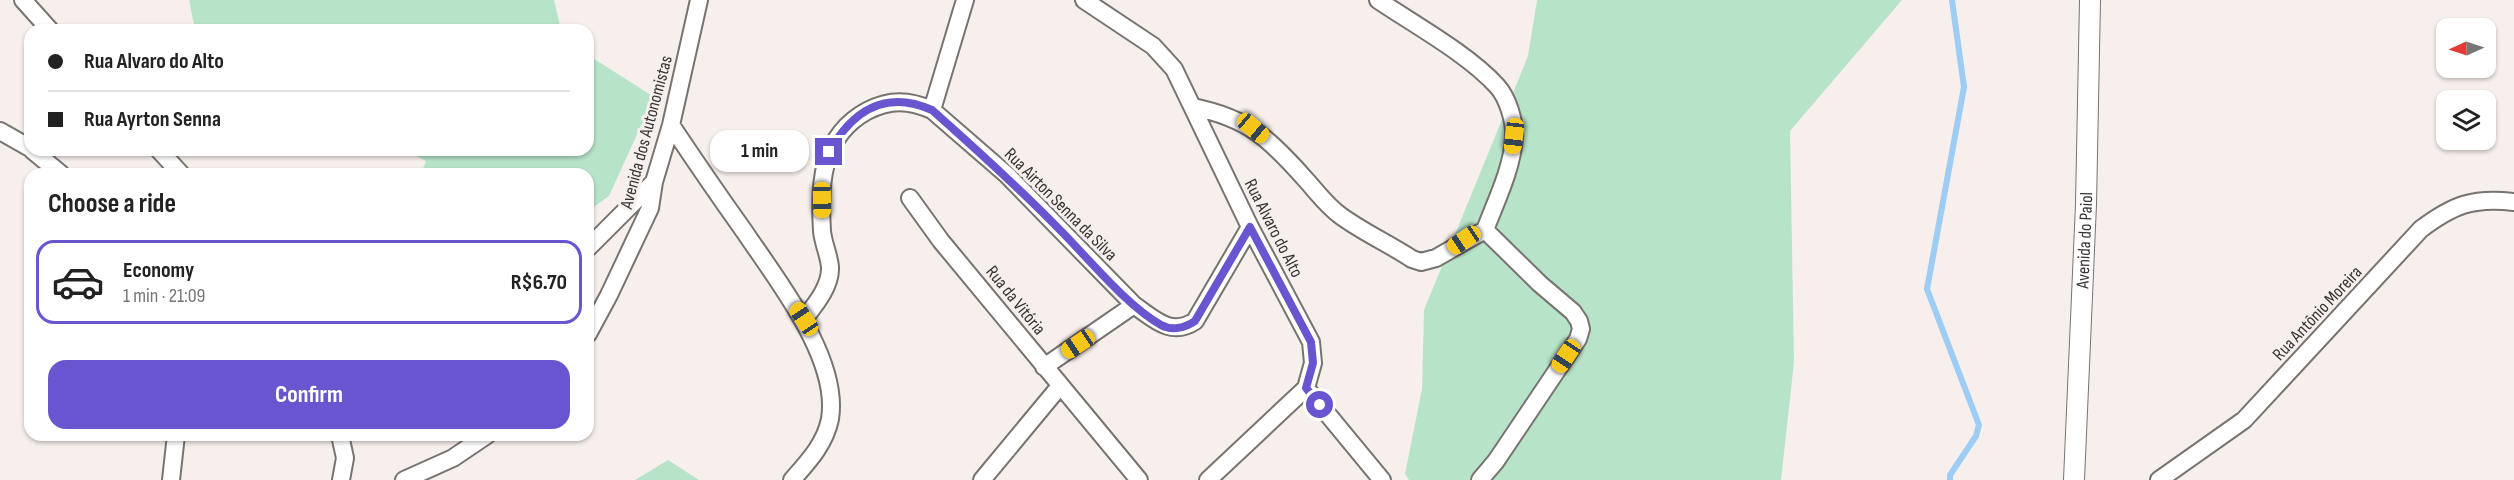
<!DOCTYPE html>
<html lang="en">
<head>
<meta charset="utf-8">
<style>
	:root { --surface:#fff; --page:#f6f6f6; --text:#222; --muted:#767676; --line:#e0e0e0; --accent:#6855cf }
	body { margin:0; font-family:"Sofia Sans Condensed",sans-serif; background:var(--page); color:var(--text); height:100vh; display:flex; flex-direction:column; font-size:22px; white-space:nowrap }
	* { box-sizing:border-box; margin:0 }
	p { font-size:20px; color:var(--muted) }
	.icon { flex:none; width:33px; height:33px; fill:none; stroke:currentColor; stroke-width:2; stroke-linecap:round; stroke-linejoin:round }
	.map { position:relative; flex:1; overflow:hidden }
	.details { position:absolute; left:24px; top:168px; width:570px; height:273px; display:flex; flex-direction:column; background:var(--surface); border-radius:18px; box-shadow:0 2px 4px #0004 }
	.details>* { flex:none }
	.hud { position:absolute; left:24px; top:24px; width:570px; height:132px; border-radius:18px; box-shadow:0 2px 4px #0004; display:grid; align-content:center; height:132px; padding:0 24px; background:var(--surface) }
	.needle { width:39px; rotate:267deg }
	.buttons { position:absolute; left:2436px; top:18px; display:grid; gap:12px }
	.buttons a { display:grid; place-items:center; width:60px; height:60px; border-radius:12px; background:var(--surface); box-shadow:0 2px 4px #0004; font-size:30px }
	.end { position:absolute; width:27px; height:27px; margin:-14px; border:8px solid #6855cf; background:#fff; box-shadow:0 0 0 3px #fff }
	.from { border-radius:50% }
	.bubble { position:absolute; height:42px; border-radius:18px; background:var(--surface); box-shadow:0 2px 4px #0004; font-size:20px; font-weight:700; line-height:42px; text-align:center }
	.car { position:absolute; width:18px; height:36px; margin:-18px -9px; border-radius:8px; box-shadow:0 0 4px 2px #0007; background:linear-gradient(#f5c518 24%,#345 0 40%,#f5c518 0 76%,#345 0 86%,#f5c518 0) }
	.hud b { display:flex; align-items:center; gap:21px; height:57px; font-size:22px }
	.hud b+b { border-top:2px solid var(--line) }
	.hud i { width:15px; height:15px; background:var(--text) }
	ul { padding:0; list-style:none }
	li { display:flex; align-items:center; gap:18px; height:84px; margin:0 12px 9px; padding:0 12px; border:3px solid transparent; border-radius:18px }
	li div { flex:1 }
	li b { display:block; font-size:22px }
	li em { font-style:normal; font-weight:700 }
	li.selected { border-color:var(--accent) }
	li>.icon { width:54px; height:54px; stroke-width:1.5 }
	h2 { padding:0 24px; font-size:27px; line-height:72px }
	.action { display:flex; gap:12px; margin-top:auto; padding:12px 24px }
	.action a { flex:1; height:69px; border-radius:18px; background:var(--accent); color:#fff; font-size:24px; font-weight:700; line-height:69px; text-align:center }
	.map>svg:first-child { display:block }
	.green { fill:#b7e3c9 }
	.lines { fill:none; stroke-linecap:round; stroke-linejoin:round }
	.stream { stroke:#9dccf4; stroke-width:6 }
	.minor-casing { stroke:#79736f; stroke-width:20 }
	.tertiary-casing { stroke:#79736f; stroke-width:22 }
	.minor { stroke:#fff; stroke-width:16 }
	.tertiary { stroke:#fff; stroke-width:20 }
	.route { stroke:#6855cf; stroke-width:8 }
	.labels { text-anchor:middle; stroke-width:6; stroke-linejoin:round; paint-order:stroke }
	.street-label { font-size:18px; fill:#363332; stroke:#f7efec }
</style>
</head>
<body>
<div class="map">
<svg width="2514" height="480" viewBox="0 0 2514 480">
	<rect width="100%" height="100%" fill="#f7efec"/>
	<path class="green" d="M189,0H554L561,30H195Z
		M1537,0H1902L1790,131L1794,362L1781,480H1409L1405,474L1422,389L1424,310L1528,56Z
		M588,55L654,97L609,196L588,211V174H421L426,161L404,150H588Z
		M668,460L699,480H635Z"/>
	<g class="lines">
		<path class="stream" d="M1950,480V475L1976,436L1979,425L1927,289L1964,87L1952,0"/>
		<g class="minor-casing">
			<path id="minor" d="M23,0L50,30
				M1084,0L1153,46L1174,69L1250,227L1311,342L1313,363L1306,388L1208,480
				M1378,0C1415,25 1468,54 1497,86C1508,98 1515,122 1514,138C1512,169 1496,201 1485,230L1540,284L1573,312L1579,321L1581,329L1578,339L1496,461L1480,480
				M1193,107C1248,118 1270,139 1306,180C1317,192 1327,206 1341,216C1363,232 1389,244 1412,259L1421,262L1436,258L1485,230
				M932,110L965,0
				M671,125C695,161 719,196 744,231C776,279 840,358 830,419C825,444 808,462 792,480
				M0,131L30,148
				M32,150L61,174
				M159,150L181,174
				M910,198L941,241L1139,480
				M588,248L654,182
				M804,319C815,305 831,286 830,267C829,255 823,243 822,231C819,184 821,136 867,111C890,99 909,100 932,110L1007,175L1134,305
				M588,334L609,295L650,208L654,182L671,125L699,0
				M1044,367L1134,305C1154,319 1171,337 1195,321L1250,227
				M1306,388L1382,480
				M340,435L345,458L341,480
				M171,480L176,435
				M404,480L453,458L487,435
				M982,480L1060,386
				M2159,480L2244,420L2421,229C2453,205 2473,197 2514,202"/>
		</g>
		<g class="tertiary-casing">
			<g id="tertiary">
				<path id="s1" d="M2074,480L2086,204L2090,0"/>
			</g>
		</g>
		<use href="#minor" class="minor"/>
		<use href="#tertiary" class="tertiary"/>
	</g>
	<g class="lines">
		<path class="route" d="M829,152C852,111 885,89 932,110C976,149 1019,188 1060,230C1089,259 1126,305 1161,325C1172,331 1185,328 1195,321L1250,227L1311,342L1313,363L1306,388L1320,405"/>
	</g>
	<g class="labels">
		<g class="street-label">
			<text transform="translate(646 132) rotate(-75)" y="6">Avenida dos Autonomistas</text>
			<text transform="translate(1061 204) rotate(45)" y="6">Rua Airton Senna da Silva</text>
			<text transform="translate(1274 228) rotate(63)" y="6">Rua Alvaro do Alto</text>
			<text dy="6" stroke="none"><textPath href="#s1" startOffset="240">Avenida do Paiol</textPath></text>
			<text transform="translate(1016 300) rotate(51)" y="6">Rua da Vitória</text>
			<text transform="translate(2317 313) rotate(-47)" y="6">Rua Antônio Moreira</text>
		</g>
	</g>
</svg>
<div class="buttons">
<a><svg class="needle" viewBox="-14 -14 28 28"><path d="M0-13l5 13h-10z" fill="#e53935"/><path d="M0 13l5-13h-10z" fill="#767676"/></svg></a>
<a><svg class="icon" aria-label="layers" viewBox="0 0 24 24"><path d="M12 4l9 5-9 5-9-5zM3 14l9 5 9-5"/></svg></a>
</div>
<i class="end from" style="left:1320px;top:405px"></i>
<i class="end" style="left:829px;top:152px"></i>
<div class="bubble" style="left:710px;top:130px;width:99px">1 min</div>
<i class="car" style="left:1253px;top:128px;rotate:130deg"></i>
<i class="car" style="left:1514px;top:136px;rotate:187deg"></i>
<i class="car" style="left:822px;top:200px;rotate:179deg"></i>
<i class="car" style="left:1464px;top:240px;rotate:236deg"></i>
<i class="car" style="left:804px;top:319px;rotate:326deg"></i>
<i class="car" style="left:1078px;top:344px;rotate:236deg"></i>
<i class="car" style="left:1566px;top:356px;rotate:214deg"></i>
<div class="hud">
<b><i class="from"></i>Rua Alvaro do Alto</b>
<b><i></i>Rua Ayrton Senna</b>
</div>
<section class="details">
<h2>Choose a ride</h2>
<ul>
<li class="selected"><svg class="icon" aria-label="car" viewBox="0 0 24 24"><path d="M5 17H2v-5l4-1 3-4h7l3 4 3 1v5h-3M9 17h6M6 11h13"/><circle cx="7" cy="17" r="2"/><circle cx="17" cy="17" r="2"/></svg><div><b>Economy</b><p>1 min · 21:09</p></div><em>R$6.70</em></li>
</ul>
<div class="action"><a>Confirm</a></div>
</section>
</div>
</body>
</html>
